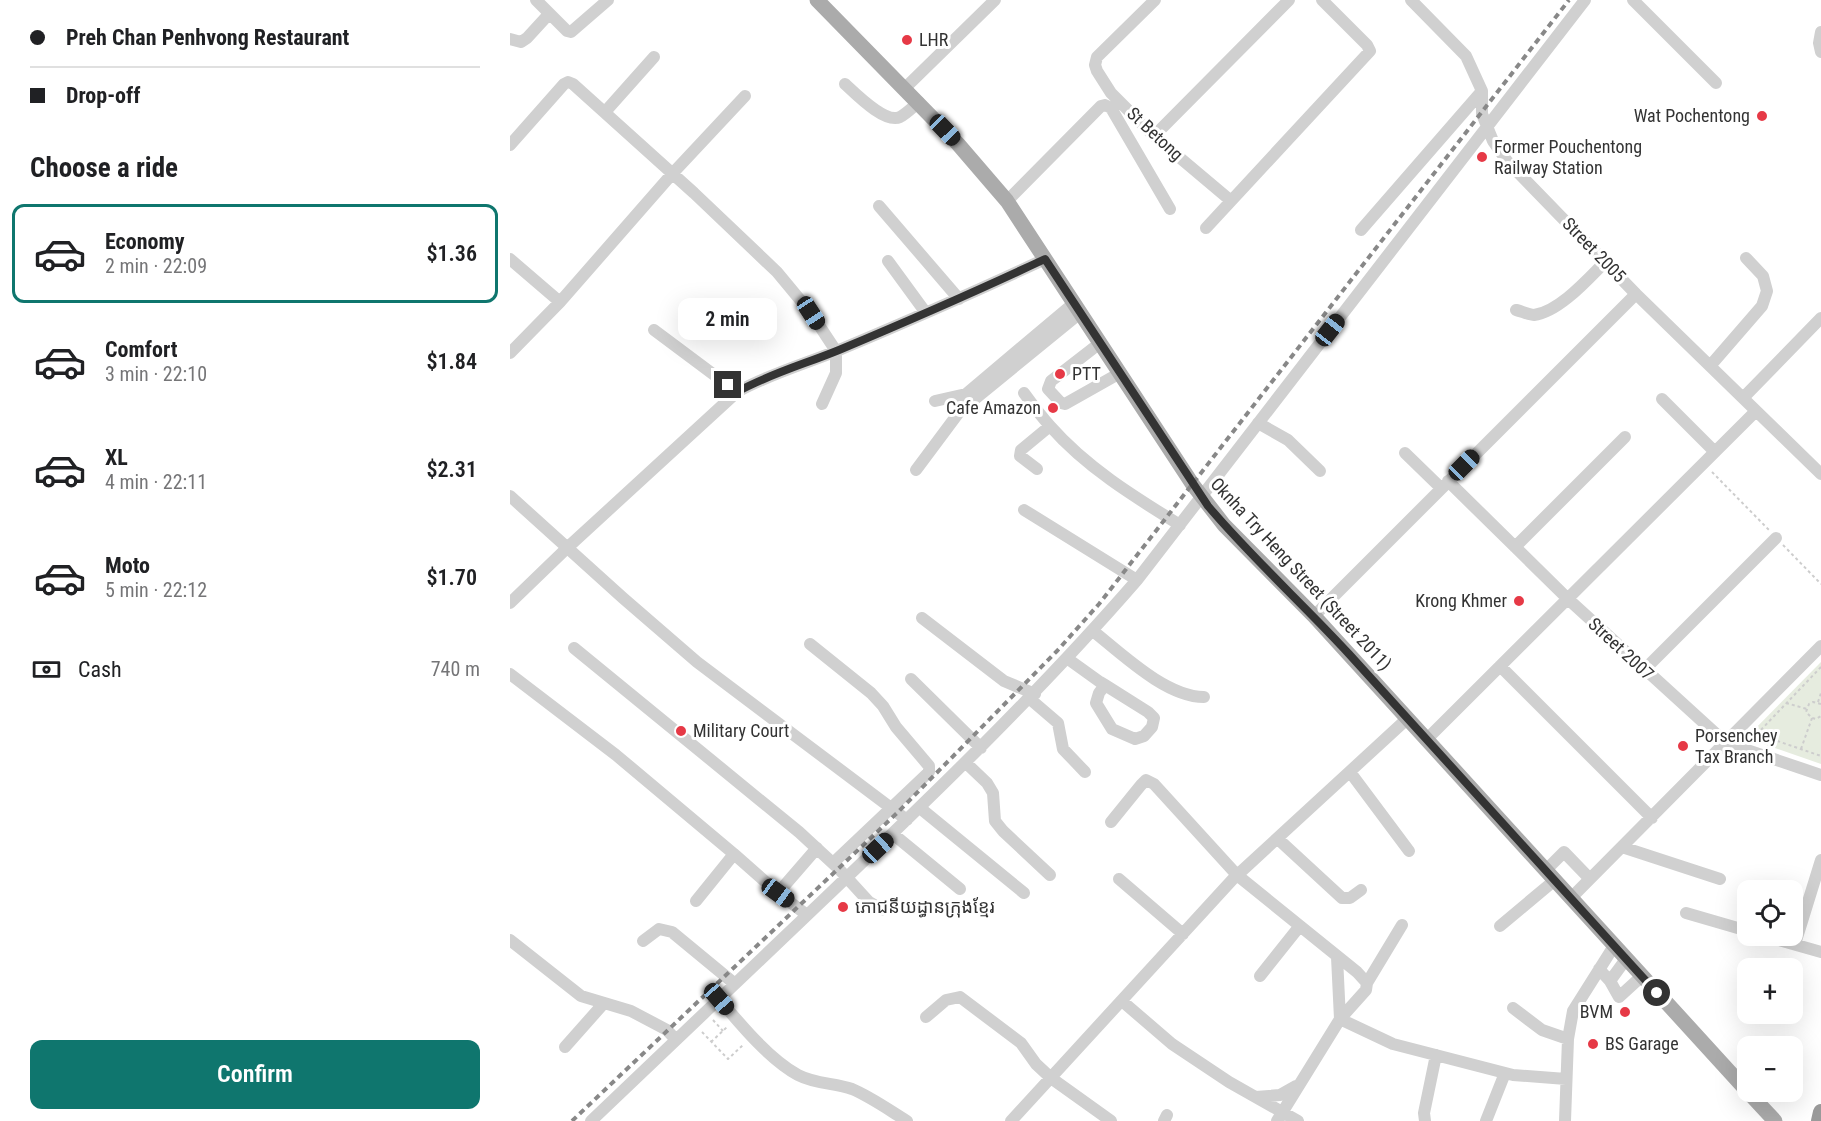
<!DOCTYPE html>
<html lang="en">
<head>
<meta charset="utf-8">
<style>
	:root { --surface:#fff; --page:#f2f2f2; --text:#202124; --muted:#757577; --line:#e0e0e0; --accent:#0f766e }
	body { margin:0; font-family:"Roboto Condensed","Noto Sans Khmer",sans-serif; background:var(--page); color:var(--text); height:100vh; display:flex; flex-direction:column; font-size:22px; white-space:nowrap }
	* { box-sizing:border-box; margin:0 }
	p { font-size:20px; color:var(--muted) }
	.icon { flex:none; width:33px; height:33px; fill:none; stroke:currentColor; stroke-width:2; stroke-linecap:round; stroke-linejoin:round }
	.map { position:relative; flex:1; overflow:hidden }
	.sheet { display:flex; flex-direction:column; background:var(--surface); width:510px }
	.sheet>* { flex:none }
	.hud { display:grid; align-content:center; height:132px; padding:0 30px; background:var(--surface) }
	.fabs { position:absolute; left:1227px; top:880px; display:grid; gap:12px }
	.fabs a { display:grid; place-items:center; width:66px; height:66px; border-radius:12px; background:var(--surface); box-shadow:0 6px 24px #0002; font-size:30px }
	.end { position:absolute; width:27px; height:27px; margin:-14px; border:8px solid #333; background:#fff; box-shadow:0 0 0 3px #fff }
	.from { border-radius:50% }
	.bubble { position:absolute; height:42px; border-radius:12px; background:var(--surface); box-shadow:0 6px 24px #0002; font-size:20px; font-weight:600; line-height:42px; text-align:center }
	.car { position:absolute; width:18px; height:36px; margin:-18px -9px; border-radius:8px; box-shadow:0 0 4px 2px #0007; background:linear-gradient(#222 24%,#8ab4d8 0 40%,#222 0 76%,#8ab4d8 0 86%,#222 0) }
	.hud b { display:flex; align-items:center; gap:21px; height:57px; font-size:22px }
	.hud b+b { border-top:2px solid var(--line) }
	.hud i { width:15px; height:15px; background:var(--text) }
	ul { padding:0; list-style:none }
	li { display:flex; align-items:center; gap:18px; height:99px; margin:0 12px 9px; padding:0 18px; border:3px solid transparent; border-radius:12px }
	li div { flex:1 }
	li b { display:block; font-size:22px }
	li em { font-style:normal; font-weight:600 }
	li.on { border-color:var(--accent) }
	li>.icon { width:54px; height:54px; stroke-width:1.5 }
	h2 { padding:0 30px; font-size:27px; line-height:72px }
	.pay { display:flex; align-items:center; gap:15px; height:66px; padding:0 30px; font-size:22px }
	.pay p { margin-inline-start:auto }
	.primary-button { display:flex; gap:12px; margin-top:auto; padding:12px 30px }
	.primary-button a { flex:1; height:69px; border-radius:12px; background:var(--accent); color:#fff; font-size:24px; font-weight:600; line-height:69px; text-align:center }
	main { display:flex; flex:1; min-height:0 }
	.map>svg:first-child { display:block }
	.green { fill:#e6ecdf }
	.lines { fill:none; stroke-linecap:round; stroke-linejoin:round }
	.path { stroke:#cdcdcd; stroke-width:2; stroke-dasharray:3 3; stroke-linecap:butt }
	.minor { stroke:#d0d0d0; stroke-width:12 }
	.major { stroke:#ababab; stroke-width:15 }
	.highway { stroke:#9a9a9a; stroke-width:16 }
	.rail { stroke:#888; stroke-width:4; stroke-dasharray:6 4.5; stroke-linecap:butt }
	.route { stroke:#333; stroke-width:8 }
	.poi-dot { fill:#e63946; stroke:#fff; stroke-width:2 }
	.labels { text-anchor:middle; stroke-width:6; stroke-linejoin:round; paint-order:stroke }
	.poi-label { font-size:18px; fill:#333; stroke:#fff; text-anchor:start }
	.street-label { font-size:18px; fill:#333; stroke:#fff }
</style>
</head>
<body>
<main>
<section class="sheet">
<div class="hud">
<b><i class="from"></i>Preh Chan Penhvong Restaurant</b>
<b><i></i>Drop-off</b>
</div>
<h2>Choose a ride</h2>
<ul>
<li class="on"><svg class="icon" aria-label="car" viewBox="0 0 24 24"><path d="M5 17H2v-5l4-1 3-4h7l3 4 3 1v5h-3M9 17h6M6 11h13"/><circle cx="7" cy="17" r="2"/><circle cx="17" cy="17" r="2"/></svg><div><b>Economy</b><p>2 min · 22:09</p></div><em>$1.36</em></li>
<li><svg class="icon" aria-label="car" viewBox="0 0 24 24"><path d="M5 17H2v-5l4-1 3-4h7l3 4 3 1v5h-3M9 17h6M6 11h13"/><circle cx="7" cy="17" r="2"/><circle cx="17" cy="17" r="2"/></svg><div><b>Comfort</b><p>3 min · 22:10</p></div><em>$1.84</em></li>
<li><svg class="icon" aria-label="car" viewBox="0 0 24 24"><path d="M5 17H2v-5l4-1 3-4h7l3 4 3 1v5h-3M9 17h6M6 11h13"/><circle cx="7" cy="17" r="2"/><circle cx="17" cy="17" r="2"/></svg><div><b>XL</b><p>4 min · 22:11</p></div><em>$2.31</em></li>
<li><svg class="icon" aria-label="car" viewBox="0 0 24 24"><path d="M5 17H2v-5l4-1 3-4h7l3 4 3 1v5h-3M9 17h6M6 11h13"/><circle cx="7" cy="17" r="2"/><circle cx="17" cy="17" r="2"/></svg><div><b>Moto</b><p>5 min · 22:12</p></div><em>$1.70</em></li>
</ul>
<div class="pay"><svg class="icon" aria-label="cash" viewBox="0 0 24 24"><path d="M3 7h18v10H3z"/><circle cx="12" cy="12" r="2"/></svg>Cash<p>740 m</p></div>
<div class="primary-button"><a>Confirm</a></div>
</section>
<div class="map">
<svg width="1311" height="1121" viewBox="0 0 1311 1121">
	<rect width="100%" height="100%" fill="#fff"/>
	<path class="green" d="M1311,662V764L1236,738Z"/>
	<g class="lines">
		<path class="path" d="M1202,472L1259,530
			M1273,545L1311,584
			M1311,667L1247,734L1311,756
			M1308,702L1311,693
			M1276,703L1297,709
			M1311,704L1303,702L1299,704L1296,712L1302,718L1306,719L1311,716
			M1291,749L1302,718
			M203,1020L213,1031
			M192,1032L218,1059L234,1044
			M201,1042L217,1027"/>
		<path class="minor" d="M26,0L57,31L61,32L98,0
			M645,0L587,57L585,65L587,71L601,93L644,136L720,200
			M901,0L956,56L972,91V114L983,141L997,161L1126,294L1311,474
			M1123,0L1206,83
			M1311,32L1309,43L1311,52
			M0,39L11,42L17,38L39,14
			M335,84C346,94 375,124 390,117C396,114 403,107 409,102
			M395,88L485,0
			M95,112L144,57
			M644,136L779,0
			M0,145L54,84L58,82L63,84L184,193L267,272L301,313L326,351V373L312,404
			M497,201L591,106L595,105L601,108L660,209
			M369,206L449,299
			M696,228L860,51L857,45L812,0
			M851,230L972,91
			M0,259L50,302
			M378,261L416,313
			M1006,310C1011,311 1019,315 1024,315C1049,312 1078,279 1095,262
			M144,330L227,392
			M590,343L541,381L538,389L551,403L555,404L610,373
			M0,353L50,302L162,174L235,96
			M1200,366L1252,306L1257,291L1253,276L1236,258
			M514,393C522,404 531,416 540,426C576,467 623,496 670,525
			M1233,398L1311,318
			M1152,399L1205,452
			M425,401L456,394L564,303
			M748,423L778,440L810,471
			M895,453L931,488
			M527,469L510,456L511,450L540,426
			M406,470L450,411L570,313
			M938,481L1058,599L1216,743L1311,775
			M0,496L113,598L187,662L397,820
			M514,510L627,580
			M1005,547L1115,437
			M0,603L57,548L227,392C259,374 295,364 329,350C398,321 467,291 535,259
			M804,616L1126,294
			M412,618L494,681L525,694
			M583,631C612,654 656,697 694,697
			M300,644L361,693L373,706L386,727L419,766V772L323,863
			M64,648L289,832L328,868L359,902L373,910
			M558,659L590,682L595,685L638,712L644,718L642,727L634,736L625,739L602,729L586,703L589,693L595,685
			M990,666L1142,818
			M1134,670L1266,538
			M0,674L106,755L224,854
			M401,679L471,748
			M520,699L548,723L553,749L575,772
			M917,739L1246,411
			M456,763L477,783L483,793L485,821L493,831L540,875
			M840,772L899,851
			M410,808L514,893
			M601,822L631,785L636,780L644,784L727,875L847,972L857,983L856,990L830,1019L767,1121
			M383,834L450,889
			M768,839L832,898H840L851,890
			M1112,847L1210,879
			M1036,870L1054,852L1080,879
			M609,879L673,934
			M268,893L307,848
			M1061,898L1311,646
			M186,901L224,854L268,893L297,915
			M1176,913L1238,931
			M990,926L1045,880
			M1255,936L1311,952
			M0,940L71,996L121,1011L157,1030L166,1040
			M133,941L149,929L162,932L225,984
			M1285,944L1311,860
			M827,957L830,1019
			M1089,969L1100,981L1109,997L1132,976
			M750,976L789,927
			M1100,981L1116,959
			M857,983L892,925
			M209,999C231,1025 259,1059 288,1075C305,1084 325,1083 342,1089C361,1097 379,1110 397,1121
			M612,1001L662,1044L719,1082L788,1121
			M1003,1008L1032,1030L1058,1039
			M416,1017L436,1000L450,997L511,1043L526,1064L541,1078L601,1121
			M830,1019L883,1044L1003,1075L1056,1079
			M55,1047L94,1003
			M746,1097L770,1095L786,1086
			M81,1121C158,1048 235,974 312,901C421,797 528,694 627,580L1075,0
			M501,1121L723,879L898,718
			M654,1121L657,1115
			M915,1121L914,1113L926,1055
			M976,1121L995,1073
			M1055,1121L1058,1039L1063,1011L1104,946"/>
		<path class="major" d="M307,0L448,144L497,201L683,485L714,525L804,616L1238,1092
			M1238,1092L1265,1121"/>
		<path class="highway" d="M1309,1121L1311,1112"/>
		<path class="rail" d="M62,1121L387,813L547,651L589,604L1059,0"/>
	</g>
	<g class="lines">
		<path class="route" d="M218,385L227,392C259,374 295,364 329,350C398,321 467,291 535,259L698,506C742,558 793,604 839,654C942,766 1044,880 1147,993"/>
	</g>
	<g class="poi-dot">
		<circle cx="397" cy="40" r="6"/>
		<circle cx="1252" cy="116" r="6"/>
		<circle cx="972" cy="157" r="6"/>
		<circle cx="550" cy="374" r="6"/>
		<circle cx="543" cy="408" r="6"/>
		<circle cx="1009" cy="601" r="6"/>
		<circle cx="171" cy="731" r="6"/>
		<circle cx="1173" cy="746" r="6"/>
		<circle cx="333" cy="907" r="6"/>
		<circle cx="1115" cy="1012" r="6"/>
		<circle cx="1083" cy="1044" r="6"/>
	</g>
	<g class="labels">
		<g class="poi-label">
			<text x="409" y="46">LHR</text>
			<text x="1240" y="122" text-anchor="end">Wat Pochentong</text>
			<text x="984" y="153">Former Pouchentong<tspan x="984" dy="21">Railway Station</tspan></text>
			<text x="562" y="380">PTT</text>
			<text x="531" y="414" text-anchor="end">Cafe Amazon</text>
			<text x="997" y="607" text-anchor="end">Krong Khmer</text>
			<text x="183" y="737">Military Court</text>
			<text x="1185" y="742">Porsenchey<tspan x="1185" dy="21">Tax Branch</tspan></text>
			<text x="345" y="913">ភោជនីយដ្ធានក្រុងខ្មែរ</text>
			<text x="1103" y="1018" text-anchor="end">BVM</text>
			<text x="1095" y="1050">BS Garage</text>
		</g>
		<g class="street-label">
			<text transform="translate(645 134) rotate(43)" y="6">St Betong</text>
			<text transform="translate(1084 250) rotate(46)" y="6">Street 2005</text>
			<text transform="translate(791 574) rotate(47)" y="6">Oknha Try Heng Street (Street 2011)</text>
			<text transform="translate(1111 649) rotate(43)" y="6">Street 2007</text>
		</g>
	</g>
</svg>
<div class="fabs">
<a><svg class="icon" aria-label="locate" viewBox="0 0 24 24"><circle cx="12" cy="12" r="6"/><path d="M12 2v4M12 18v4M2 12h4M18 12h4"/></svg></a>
<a>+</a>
<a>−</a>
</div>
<i class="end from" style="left:1147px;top:993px"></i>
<i class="end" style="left:218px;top:385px"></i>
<div class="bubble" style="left:168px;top:298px;width:99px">2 min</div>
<i class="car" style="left:435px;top:130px;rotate:136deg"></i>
<i class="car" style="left:301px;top:313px;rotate:147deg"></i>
<i class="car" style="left:820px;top:330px;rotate:38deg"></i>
<i class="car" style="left:954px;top:465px;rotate:45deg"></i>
<i class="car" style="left:368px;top:848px;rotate:47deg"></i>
<i class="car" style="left:268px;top:893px;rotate:126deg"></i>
<i class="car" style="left:209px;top:999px;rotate:139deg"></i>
</div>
</main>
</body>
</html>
